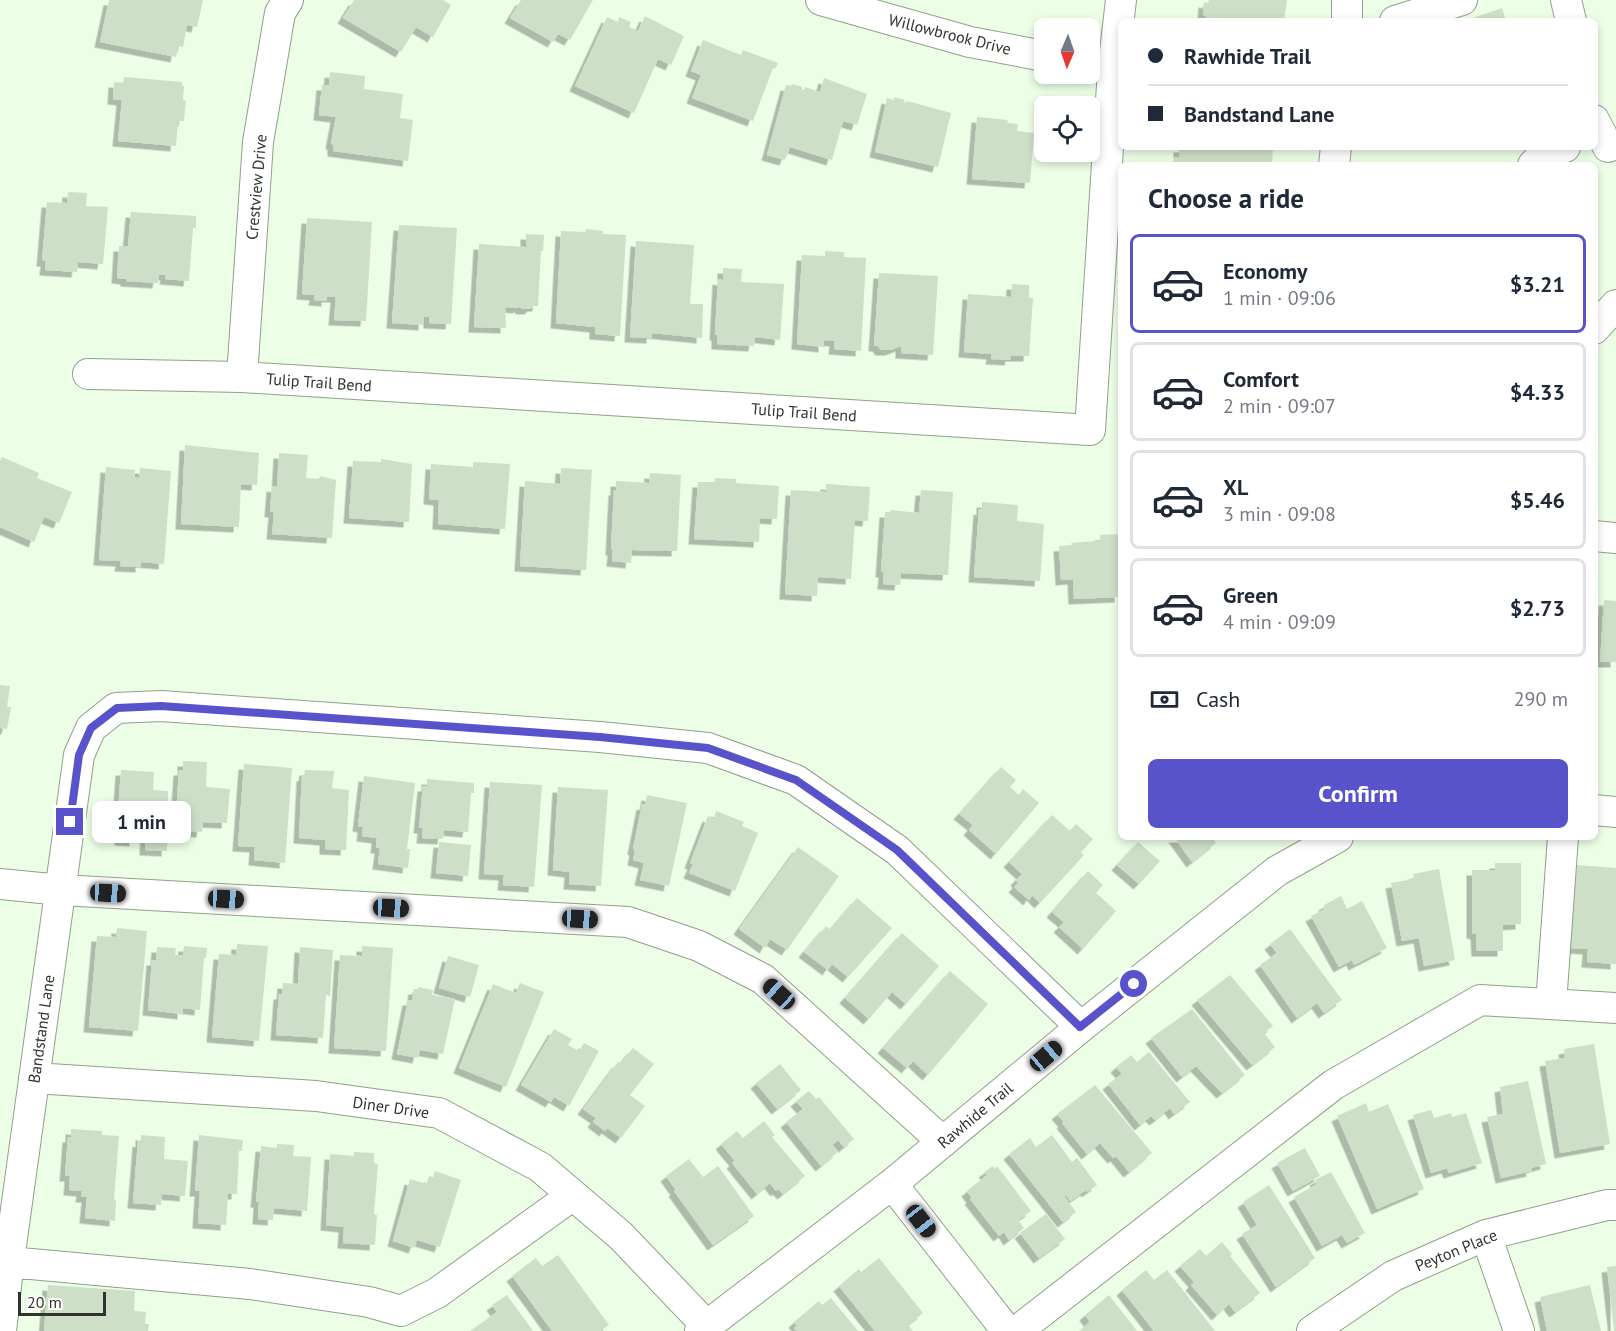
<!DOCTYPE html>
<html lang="en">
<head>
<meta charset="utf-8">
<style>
	:root { --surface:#fff; --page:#f2f2f3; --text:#1f2937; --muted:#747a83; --line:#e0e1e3; --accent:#5953cb }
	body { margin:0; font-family:"PT Sans",sans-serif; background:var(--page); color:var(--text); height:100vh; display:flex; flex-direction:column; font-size:22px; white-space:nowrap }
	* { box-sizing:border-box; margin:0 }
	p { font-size:20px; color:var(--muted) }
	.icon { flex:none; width:33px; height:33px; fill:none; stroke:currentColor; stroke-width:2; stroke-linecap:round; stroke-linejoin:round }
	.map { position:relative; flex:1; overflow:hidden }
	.details { position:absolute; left:1118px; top:162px; width:480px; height:678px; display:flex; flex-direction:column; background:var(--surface); border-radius:9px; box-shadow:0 3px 9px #0003 }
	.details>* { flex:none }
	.banner { position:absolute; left:1118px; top:18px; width:480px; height:132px; border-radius:9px; box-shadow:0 3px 9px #0003; display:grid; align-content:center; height:132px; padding:0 30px; background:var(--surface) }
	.needle { width:39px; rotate:182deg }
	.controls { position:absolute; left:1034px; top:18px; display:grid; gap:12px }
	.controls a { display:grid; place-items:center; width:66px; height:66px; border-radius:9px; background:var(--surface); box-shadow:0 3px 9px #0003; font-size:30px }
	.scale { position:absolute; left:18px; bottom:15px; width:88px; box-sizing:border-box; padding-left:6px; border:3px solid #2e352c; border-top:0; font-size:16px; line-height:21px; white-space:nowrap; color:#2e352c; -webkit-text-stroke:4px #fff; paint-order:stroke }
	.end { position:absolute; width:27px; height:27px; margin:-14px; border:8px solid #5953cb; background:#fff; box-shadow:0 0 0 3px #fff }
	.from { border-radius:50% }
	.bubble { position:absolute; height:42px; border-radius:9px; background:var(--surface); box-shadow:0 3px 9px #0003; font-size:20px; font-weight:800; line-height:42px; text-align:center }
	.car { position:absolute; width:18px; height:36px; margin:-18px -9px; border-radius:8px; box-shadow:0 0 4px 2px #0007; background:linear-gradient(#222 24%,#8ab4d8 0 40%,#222 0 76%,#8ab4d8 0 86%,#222 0) }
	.banner b { display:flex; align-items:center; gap:21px; height:57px; font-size:22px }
	.banner b+b { border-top:2px solid var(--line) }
	.banner i { width:15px; height:15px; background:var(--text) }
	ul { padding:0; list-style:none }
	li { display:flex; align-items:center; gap:18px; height:99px; margin:0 12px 9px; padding:0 18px; border:3px solid var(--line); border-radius:9px }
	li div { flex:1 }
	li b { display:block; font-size:22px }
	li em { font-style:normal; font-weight:800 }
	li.selected { border-color:var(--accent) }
	li>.icon { width:54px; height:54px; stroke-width:1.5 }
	h2 { padding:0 30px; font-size:27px; line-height:72px }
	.pay { display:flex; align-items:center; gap:15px; height:66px; padding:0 30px; font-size:22px }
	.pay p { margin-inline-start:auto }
	.button { display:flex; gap:12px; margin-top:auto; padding:12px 30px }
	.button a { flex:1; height:69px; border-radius:9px; background:var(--accent); color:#fff; font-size:24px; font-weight:800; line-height:69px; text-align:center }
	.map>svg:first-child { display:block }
	.building { fill:#cedfc8; filter:url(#shadow) }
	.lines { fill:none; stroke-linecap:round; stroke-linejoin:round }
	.minor-casing { stroke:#90a08a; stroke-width:32 }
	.minor { stroke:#fff; stroke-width:30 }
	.route { stroke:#5953cb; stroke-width:8 }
	.labels { text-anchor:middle; stroke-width:6; stroke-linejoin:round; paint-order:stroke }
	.street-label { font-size:16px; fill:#2e352c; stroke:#fff }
</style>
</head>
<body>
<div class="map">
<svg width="1616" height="1331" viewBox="0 0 1616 1331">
	<defs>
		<filter id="shadow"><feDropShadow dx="-5.5" dy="5.5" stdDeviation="0" flood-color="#0004"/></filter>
	</defs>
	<rect width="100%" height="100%" fill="#ecfee6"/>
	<path class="building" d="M109,0H203L197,27L187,25L183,47L178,46L176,57L100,42Z
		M354,0H443L451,5L433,37L416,27L401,52L343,18Z
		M521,0H593L570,40L558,34L553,42L510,18Z
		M1209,0H1287L1284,21H1205L1206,16L1203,15L1204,2L1208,3Z
		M1502,8L1506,21H1464Z
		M645,16L684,36L671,65L658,59L634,113L575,86L607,17L618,22L619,17L631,22L629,27L638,31Z
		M703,40L741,55L743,50L778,63L775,69L773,68L753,121L692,98L701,75L691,71Z
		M330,72L365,76L364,89L403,94L400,118L413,120L408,161L333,151V145L331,143L336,117L319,115L322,85H329Z
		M124,77L182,82V86H184L183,100L186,101L185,109L184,121H178L176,146L118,141L122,100L113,99L114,82L123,83Z
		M824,78L867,94L857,125L843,121L832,160L790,147L785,160L767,155L786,85L791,86L792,84L802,87V89L804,90L805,87L820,92Z
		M894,97L905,100L904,102L906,103L907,101L951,113L938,167L875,152L887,98L894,100Z
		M977,117L1008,120L1007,123L1018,124L1017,131L1034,133L1030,183L972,179Z
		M1179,147H1273L1272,165H1173L1174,157L1179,158Z
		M68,192L87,193L86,206L108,207L103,264L78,262L77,272L45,270L46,261H42L47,202L67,203Z
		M131,212L196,216V228H193L189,281L165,279L166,275H159L158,283L126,281V279L117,278L119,246H128Z
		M307,218L372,222L366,321L334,320L336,297H327V301L314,300L315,295L302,294Z
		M399,225L457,228L451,324L429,323V317H424V325L392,323Z
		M586,229L603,231V234L626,235L620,336L595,334V327L556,323L561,231L585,232Z
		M526,234L544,235L543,251H541L538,306H533L530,309H522L519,306V308L505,307L506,328L474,327L479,244L526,247Z
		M636,241L694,245L690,304H703L702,338L652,333V338L630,337Z
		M825,251L844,252V257L866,258L861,351L834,349L835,341L824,340V347L797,344L802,255L825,256Z
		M723,268L742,269L741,282L784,284L780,340L755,337L754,346L717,344V335H715L718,279L723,280Z
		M879,273L938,276L933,355L901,353V346L891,350H881L878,346H874Z
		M1012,284L1029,285V298H1033L1029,356H1011L1010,360L991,359L992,354L964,352L968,294L1011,297Z
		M185,445L259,453L257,485L241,484L239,527L181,524Z
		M279,453L308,455L306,478L318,479L321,476L336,480L332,538L272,534L274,512H270L272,486L277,487Z
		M2,457L39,473L37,478L72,492L59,523L44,517L34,542L0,527V461Z
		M381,459L412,464L409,522L349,518L353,461L381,462Z
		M473,462L510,464L505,529L438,524L439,500L429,499L431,464L473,467Z
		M106,467L135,470L134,477L139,478L140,468L171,471L164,564L141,562V567L120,566L121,561L99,560Z
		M561,468L592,470L586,570L520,566L525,481L560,484Z
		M650,473L681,475L677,551L632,550L631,563L612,561L613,550H611L614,490H616V481L649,483Z
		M715,478L736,479V483L779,486L777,519L760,518L759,542L694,539L698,482H715Z
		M826,484L870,487L868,521L855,520L851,579L818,577L817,596L785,594L791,490L826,492Z
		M921,490L953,492L948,575L901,573L900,585L883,584L884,572H881L885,512H890L891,510L919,513Z
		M982,502L1018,505L1017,521L1044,524L1040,581L974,577L979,509L982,510Z
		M1120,534V597L1074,599L1073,579L1061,580L1059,546L1072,545L1071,543L1100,541V535Z
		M1604,600L1616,601V662H1600Z
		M0,685L10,686L7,707H11L7,729L0,728Z
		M183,761L207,762L206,787L230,789L227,823L203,822L202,832L175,830L179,770H183Z
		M244,764L292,768L285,863L254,860L255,847L238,846Z
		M1001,767L1016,780L1010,787L1019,795L1023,789L1039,803L996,854L969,830L973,825L959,814Z
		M121,770L154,772L153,790L168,791L167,851L145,850L146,830L135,829V841L120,840L121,827H117Z
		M305,770L334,771L332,788L349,790L346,850L325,849V840L299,838L302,776H304Z
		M364,776L415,783L407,849H410L408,868L378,864L380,848H376L377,838L362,836L363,827L358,826Z
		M427,779L474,783V793H471L468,832L444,830L443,839L422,838L423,828H419L423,786H427Z
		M490,782L542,785L534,887L503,885L504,875L484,874Z
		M558,787L608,790L601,886L569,884L570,872L553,870Z
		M647,795L687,803L669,886L640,880L644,863L633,860L635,850L633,849L642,804L645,805Z
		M716,811L744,822L742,826L758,833L735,891L689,873L693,864L690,863L708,816L714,819Z
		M1052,815L1070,831L1076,824L1093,839L1081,852L1084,855L1040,903L1032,895L1029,900L1014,887L1018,883L1016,880L1022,874L1009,862Z
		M1174,837H1212L1216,843L1192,862Z
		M439,842L471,845L468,876L436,873Z
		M1138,842L1160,861L1139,884L1117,865Z
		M798,847L839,876L787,950L770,939L765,948L739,929Z
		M1495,863H1521V924L1503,925V951H1477L1476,934L1472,933V870H1495Z
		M1577,865L1616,868V964L1587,962L1588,949L1571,948Z
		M1439,869L1455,960L1424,966L1419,938L1402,941L1391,883L1414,879L1413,874Z
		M1088,871L1103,885L1096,893L1116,911L1083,949L1059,927L1064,922L1052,912Z
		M1341,896L1347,909L1362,901L1387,948L1354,965L1352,960L1339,967L1311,916L1325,909L1324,905Z
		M857,898L892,928L848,977L832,964L828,970L804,952L826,926L830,930Z
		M117,928L147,931L138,1031L89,1027L97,936L116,937Z
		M1290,929L1342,1000L1324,1013L1317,1003L1297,1018L1260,965L1277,953L1270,944Z
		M902,933L939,966L906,1004L892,992L869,1019L845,998Z
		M237,944L268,946L259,1041L212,1037L219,954L236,955Z
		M184,946L207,948L206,958H204L200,1010L183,1008V1014L148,1010L152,960H156L157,947L176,948L175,955H183Z
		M362,946L393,948L386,1051L334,1048L340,955L362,956Z
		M300,947L333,950L330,996L326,995L323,1038L276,1035L279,994H282L283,983L298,984Z
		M448,956L479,965L470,997L439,988Z
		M950,971L988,1004L928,1075L913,1061L907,1068L883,1048Z
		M1230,975L1273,1026L1264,1033L1275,1047L1252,1065L1197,1000Z
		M520,983L544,992L506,1087L459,1068L493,984L516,993Z
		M418,987L433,990L432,995L455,999L443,1054L420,1050L418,1058L397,1054L408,1000H412L414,989H418Z
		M1192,1009L1245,1075L1222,1093L1196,1066L1182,1077L1151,1038Z
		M554,1029L572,1039L568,1045L579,1051L584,1043L599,1051L569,1106L554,1097L551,1102L521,1085Z
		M1594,1044L1610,1144L1560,1153L1545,1061L1565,1058L1564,1049Z
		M633,1048L654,1064L630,1095L645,1106L621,1138L607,1128L605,1131L593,1122L596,1118L583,1109L618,1062L620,1064Z
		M1149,1052L1190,1102L1174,1114L1170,1108L1155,1120L1151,1116L1140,1125L1108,1084L1122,1074L1116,1067L1131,1055L1137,1062Z
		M780,1064L801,1090L777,1109L756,1083Z
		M1528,1081L1546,1164L1531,1168L1532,1171L1501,1178L1487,1117L1503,1114L1500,1087Z
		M1095,1085L1152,1153L1129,1172L1116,1156L1113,1158L1100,1143L1087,1154L1062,1123L1064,1122L1057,1114Z
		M809,1091L816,1099L819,1097L854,1139L844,1147L838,1140L832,1145L838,1152L821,1166L786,1122L803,1109L796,1101Z
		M1366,1103L1369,1112L1388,1104L1424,1189L1377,1209L1337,1116Z
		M1431,1110L1434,1118L1451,1113L1452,1117L1466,1113L1482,1163L1449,1173L1447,1168L1431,1173L1413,1115Z
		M764,1121L775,1135L772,1137L805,1176L783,1194L778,1189L776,1191L770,1183L757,1194L732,1163L735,1161L721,1144L737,1131L743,1138Z
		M71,1129L102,1131V1135L119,1136L114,1199L116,1200L115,1221L85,1218L87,1197H81L82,1191L69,1190L70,1176H65L68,1137H71Z
		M141,1135L165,1137L164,1159L188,1161L185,1196L162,1194L161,1205L133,1203L138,1141L141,1142Z
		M199,1135L243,1140L242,1151H239L237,1194H228L226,1225L198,1223L200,1191H195Z
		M1052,1135L1072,1162L1077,1158L1097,1185L1087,1192L1086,1190L1070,1201L1066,1195L1064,1196L1076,1212L1063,1222L1009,1154L1030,1138L1036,1147Z
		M277,1144L294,1145L293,1156L311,1157L307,1211L274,1208L273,1220L258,1219L259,1202H256L261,1146L277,1148Z
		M1305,1148L1320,1176L1293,1191L1277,1163Z
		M354,1152L374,1153V1163L378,1164L374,1214L377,1215L375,1245L343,1243L344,1227L326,1225L330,1154L354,1156Z
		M689,1159L703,1177L718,1166L754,1216L713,1245L674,1191L676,1190L666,1176Z
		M993,1166L994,1169L997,1166L1031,1211L1018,1220L1024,1228L1009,1240L1004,1232L999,1236L970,1199L972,1198L967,1191L987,1175L984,1172Z
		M435,1171L461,1180L440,1247L417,1240L414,1248L393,1241L410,1179L426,1184L429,1177L433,1178Z
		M1331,1172L1365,1233L1347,1243L1342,1235L1322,1246L1294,1197L1317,1184L1315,1180Z
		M1269,1185L1315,1258L1276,1287L1242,1234L1257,1225L1243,1202Z
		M1046,1214L1065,1239L1039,1258L1020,1233Z
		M1222,1242L1232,1254L1230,1256L1260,1293L1235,1312L1229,1304L1217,1315L1191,1285L1194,1282L1180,1266L1200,1249L1206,1256Z
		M558,1255L609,1325L600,1331H552L512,1276L536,1258L542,1266Z
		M879,1258L923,1313L908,1325L913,1331H875L839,1286L859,1269L861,1272Z
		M1616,1266V1331H1614L1607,1267Z
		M1146,1270L1154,1280L1167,1270L1215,1331H1154L1122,1290Z
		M48,1285L135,1291L134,1311L146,1312L145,1324H149L148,1331H44Z
		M1590,1285L1601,1331H1547L1540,1297Z
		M507,1295L533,1331H470L497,1312L492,1305Z
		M1109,1295L1137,1331H1079L1090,1322L1085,1315Z
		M831,1298L858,1331H797L794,1328L797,1326L794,1322L819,1301L822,1305Z"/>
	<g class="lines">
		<g class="minor-casing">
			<path id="minor" d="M821,0L970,42L1044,56
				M1566,0L1571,21
				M1347,21V0
				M1395,21L1462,0
				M1594,120L1608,147
				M1334,165L1336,147
				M1533,165L1539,159L1565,147
				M1594,329L1616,305
				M88,374L242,377L1090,430L1113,69L1121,0
				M242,377L258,142L280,13L288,0
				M1594,536L1616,538
				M1594,810L1616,812
				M0,884L61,890L628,922L699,946L763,979L943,1142
				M1551,1004L1563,837
				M34,1078L316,1096L439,1113L540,1167L621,1236L707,1326
				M892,1184L1007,1331
				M1486,1235L1519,1331
				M9,1262L250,1284L369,1302L401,1311L437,1293L573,1195
				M1,1331L9,1260L79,755L91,728L116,708L161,706L600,737L708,748L796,780L897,850L1081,1027
				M700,1331L892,1184L1081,1027L1277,871L1338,837
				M1017,1331L1333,1085L1480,1000L1616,1008
				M1312,1331L1393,1276L1486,1235L1607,1205H1616"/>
		</g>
		<use href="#minor" class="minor"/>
	</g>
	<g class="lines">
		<path class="route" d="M70,822L79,755L91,728L117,708L161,706L600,737L708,748L796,780L897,850L1080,1027L1134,984"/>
	</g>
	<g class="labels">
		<g class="street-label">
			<text transform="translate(950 34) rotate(14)" y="6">Willowbrook Drive</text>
			<text transform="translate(256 187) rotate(-85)" y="6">Crestview Drive</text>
			<text transform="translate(319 382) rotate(4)" y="6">Tulip Trail Bend</text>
			<text transform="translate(804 412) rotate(4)" y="6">Tulip Trail Bend</text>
			<text transform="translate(41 1029) rotate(-82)" y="6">Bandstand Lane</text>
			<text transform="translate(391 1107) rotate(8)" y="6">Diner Drive</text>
			<text transform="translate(975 1115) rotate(-40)" y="6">Rawhide Trail</text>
			<text transform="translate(1456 1250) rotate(-22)" y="6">Peyton Place</text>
		</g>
	</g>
</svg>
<div class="controls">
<a><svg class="needle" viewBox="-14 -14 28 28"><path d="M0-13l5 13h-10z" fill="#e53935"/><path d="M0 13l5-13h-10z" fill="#747a83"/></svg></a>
<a><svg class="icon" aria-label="locate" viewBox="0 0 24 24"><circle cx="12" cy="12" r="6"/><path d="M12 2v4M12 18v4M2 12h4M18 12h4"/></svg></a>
</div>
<div class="scale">20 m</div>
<i class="end from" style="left:1134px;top:984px"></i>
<i class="end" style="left:70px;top:822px"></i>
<div class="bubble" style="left:92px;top:801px;width:99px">1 min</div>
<i class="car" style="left:108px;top:893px;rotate:93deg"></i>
<i class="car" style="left:226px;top:899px;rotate:93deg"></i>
<i class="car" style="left:391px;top:908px;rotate:93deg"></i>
<i class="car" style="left:580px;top:919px;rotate:93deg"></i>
<i class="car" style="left:779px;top:994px;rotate:312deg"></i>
<i class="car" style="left:1046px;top:1056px;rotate:50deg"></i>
<i class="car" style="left:921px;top:1221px;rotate:142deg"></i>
<div class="banner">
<b><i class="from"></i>Rawhide Trail</b>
<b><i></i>Bandstand Lane</b>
</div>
<section class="details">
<h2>Choose a ride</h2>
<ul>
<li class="selected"><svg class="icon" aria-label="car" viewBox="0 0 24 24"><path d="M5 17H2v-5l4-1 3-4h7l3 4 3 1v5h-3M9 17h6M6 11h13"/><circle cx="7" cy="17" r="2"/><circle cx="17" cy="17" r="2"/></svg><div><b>Economy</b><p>1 min · 09:06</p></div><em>$3.21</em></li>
<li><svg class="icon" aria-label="car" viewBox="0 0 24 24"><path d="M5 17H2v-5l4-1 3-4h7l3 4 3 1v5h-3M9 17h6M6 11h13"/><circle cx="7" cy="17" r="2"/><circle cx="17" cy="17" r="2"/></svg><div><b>Comfort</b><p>2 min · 09:07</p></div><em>$4.33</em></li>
<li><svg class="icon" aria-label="car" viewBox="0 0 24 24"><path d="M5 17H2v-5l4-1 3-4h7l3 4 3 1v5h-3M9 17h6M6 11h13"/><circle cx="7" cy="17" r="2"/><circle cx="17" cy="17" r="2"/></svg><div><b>XL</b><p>3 min · 09:08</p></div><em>$5.46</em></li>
<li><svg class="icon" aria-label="car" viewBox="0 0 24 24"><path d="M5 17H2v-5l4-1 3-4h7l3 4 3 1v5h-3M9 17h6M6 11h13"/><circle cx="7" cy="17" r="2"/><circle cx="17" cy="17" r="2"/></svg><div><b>Green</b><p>4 min · 09:09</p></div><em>$2.73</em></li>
</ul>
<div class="pay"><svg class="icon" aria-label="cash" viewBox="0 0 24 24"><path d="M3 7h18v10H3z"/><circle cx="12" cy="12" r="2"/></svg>Cash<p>290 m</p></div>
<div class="button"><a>Confirm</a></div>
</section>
</div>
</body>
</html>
